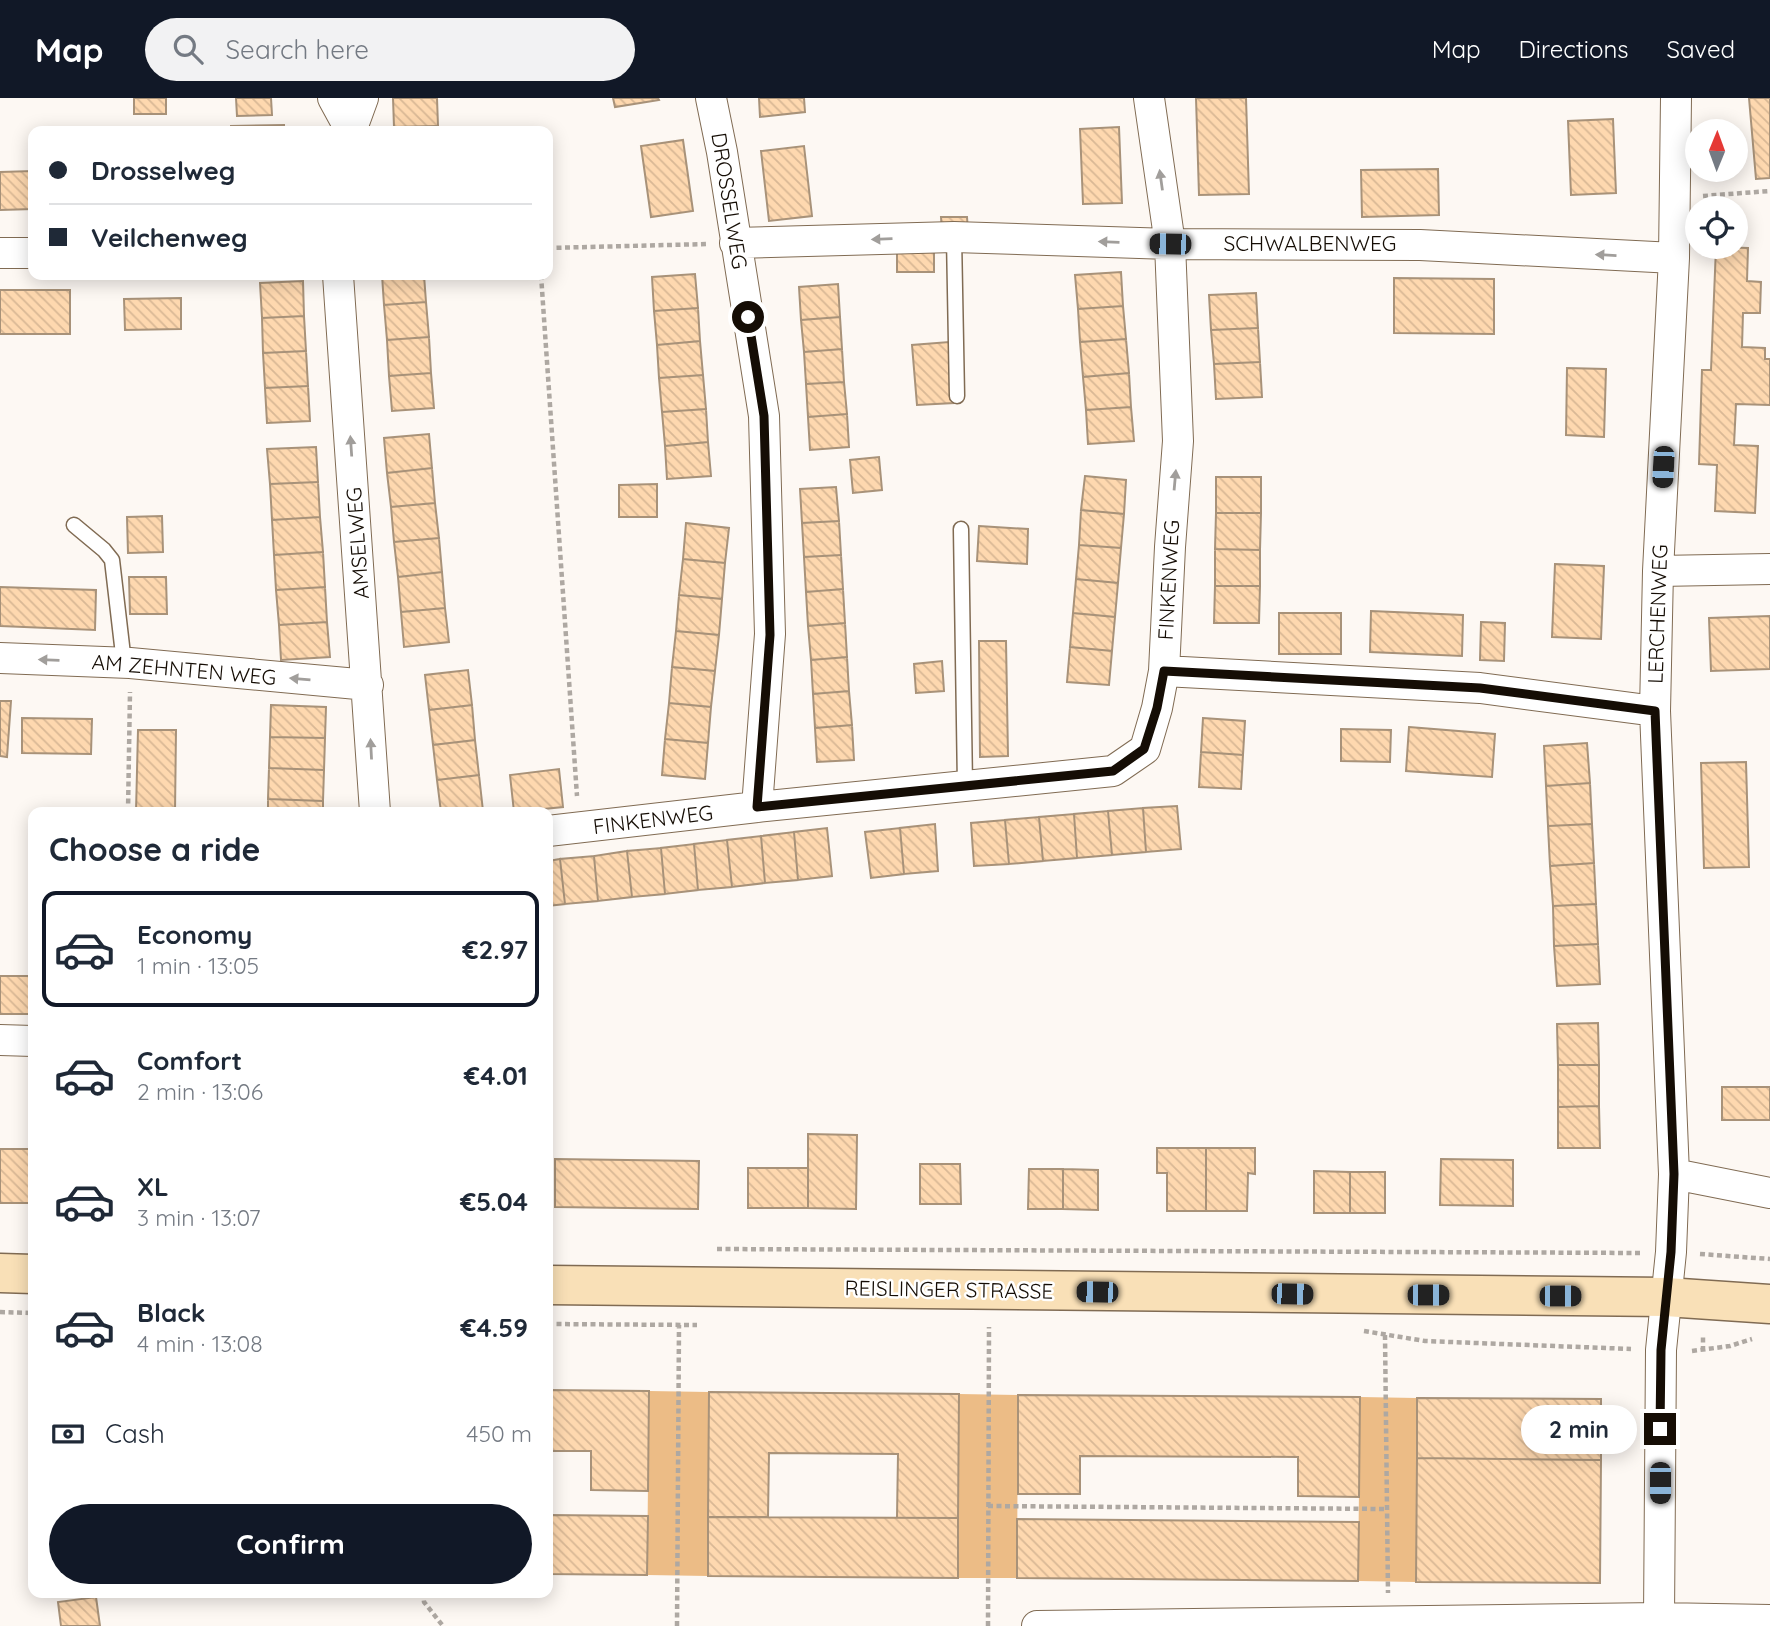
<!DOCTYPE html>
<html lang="en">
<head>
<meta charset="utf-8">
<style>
	:root { --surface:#fff; --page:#f2f2f3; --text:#1f2937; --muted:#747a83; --line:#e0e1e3; --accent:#111827 }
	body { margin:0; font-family:Quicksand,sans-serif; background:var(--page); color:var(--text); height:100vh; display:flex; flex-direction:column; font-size:26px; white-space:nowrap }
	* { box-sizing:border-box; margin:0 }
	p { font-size:23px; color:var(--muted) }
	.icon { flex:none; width:38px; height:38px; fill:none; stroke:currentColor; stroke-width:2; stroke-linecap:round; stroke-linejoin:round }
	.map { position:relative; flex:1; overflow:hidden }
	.sheet { position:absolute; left:28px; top:709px; width:525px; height:791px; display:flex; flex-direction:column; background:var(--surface); border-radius:14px; box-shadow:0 4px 18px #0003 }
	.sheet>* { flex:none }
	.top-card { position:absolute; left:28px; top:28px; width:525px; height:154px; border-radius:14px; box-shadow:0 4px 18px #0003; display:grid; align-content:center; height:154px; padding:0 21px; background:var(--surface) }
	.needle { width:46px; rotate:1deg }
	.controls { position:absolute; left:1685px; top:21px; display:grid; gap:14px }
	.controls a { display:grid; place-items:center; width:63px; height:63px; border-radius:50%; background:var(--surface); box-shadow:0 4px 18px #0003; font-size:35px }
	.end { position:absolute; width:32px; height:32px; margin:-16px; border:9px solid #150d05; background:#fff; box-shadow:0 0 0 4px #fff }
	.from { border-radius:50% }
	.bubble { position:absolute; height:49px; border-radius:24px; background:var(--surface); box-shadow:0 4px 18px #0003; font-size:23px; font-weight:700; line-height:49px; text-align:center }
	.car { position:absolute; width:21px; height:42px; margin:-21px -10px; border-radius:9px; box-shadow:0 0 5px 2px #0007; background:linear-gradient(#222 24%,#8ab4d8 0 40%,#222 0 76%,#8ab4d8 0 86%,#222 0) }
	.top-card b { display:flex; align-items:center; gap:24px; height:66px; font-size:26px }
	.top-card b+b { border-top:2px solid var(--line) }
	.top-card i { width:18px; height:18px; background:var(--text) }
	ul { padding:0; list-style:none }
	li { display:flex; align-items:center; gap:21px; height:116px; margin:0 14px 10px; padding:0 7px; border:4px solid transparent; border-radius:14px }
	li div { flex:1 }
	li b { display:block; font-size:26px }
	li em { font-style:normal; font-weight:700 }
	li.current { border-color:var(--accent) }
	li>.icon { width:63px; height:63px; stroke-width:1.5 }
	h2 { padding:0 21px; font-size:32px; line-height:84px }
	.pay { display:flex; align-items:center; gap:18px; height:77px; padding:0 21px; font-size:26px }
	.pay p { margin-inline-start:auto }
	.button { display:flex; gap:14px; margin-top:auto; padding:14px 21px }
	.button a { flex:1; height:80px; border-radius:42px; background:var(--accent); color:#fff; font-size:28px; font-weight:700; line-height:80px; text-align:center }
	header { display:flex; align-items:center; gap:42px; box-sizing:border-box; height:98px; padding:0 35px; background:var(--accent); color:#fff }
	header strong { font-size:33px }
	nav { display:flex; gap:38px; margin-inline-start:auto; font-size:24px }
	.search { width:490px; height:63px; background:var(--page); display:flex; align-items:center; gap:18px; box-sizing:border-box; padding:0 24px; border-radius:38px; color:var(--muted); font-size:26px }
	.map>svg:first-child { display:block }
	.green { fill:#ecbc86 }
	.building { fill:url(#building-back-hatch); stroke:#a89279; stroke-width:2 }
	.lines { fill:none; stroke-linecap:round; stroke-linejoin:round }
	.lane-casing { stroke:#806b53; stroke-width:17 }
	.street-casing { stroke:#806b53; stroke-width:32 }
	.secondary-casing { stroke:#806b53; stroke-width:41 }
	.path { stroke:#aea8a2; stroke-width:4.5; stroke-dasharray:5 3.5; stroke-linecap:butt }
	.lane { stroke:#fff; stroke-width:14 }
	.street { stroke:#fff; stroke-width:30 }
	.secondary { stroke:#f9e0b7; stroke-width:38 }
	.oneway { fill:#a19e9b }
	.route { stroke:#150d05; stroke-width:9 }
	.labels { text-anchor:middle; stroke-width:5; stroke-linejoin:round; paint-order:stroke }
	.street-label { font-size:21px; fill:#150d05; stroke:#fff }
</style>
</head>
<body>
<header>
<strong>Map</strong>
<div class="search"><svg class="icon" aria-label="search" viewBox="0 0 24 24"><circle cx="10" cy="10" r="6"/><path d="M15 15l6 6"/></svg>Search here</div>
<nav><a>Map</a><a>Directions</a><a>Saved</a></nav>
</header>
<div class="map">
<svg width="1770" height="1528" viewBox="0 0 1770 1528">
	<defs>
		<pattern id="building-back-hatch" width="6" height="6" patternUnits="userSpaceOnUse" patternTransform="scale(1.75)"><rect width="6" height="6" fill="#fed8af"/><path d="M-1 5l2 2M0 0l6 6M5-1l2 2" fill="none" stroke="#d9b895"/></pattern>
	</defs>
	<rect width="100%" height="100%" fill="#fdf8f3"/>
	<path class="green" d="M649,1293L709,1294L708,1478L647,1477Z
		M959,1296L1018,1297L1017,1480H958Z
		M1360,1299L1417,1300L1416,1484L1358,1483Z"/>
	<path class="building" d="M134,0H166V16H134Z
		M236,0H271L272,17L237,18Z
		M393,0H437L438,28L394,29Z
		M613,0H658L659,2L615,9Z
		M759,0H804L805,14L760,19Z
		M1196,0H1246L1249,96L1199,97Z
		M1749,0H1770V80L1756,81Z
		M1613,21L1616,95L1571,97L1568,23Z
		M284,27V33H231V28Z
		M438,28V33H394V29Z
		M1119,29L1122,105L1083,106L1080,31Z
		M683,42L693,113L651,119L641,48Z
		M804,48L812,118L769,123L761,53Z
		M1438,71L1439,117L1362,119L1361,72Z
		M33,73V111L0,112V74Z
		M941,119H967L968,134H942Z
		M1716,149L1748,150L1747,183L1761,184L1760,215H1743L1742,249L1765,250V261H1770V307L1736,306L1734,347L1758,348L1755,415L1715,413L1717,367L1699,366L1702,272H1711Z
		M934,153V174H897V154Z
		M1121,174L1123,208L1078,211L1075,177Z
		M695,176L698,210L654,213L652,179Z
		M382,177H424L426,204L384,207Z
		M1394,180L1494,181V236L1394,235Z
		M303,183L304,218L262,220L260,185Z
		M838,186L840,219L801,222L799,189Z
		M0,192H70V236H0Z
		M1256,195L1258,230L1211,232L1209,197Z
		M181,200V231L125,232L124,201Z
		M426,204L429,239L387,242L384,207Z
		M1123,208L1126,241L1080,244L1078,211Z
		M698,210L700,243L657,247L654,213Z
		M304,218L306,253L263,255L262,220Z
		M840,219L842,251L804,254L801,222Z
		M1258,230L1260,264L1214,266L1211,232Z
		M429,239L431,275L389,278L387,242Z
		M1126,241L1129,275L1083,279L1080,244Z
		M700,243L703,277L659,280L657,247Z
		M949,244L954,305L917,307L912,247Z
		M842,251L844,284L806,286L804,254Z
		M306,253L308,288L265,290L263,255Z
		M1260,264L1262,299L1216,301L1214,266Z
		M1567,270L1606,271L1604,339L1566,337Z
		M431,275L434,310L392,313L389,278Z
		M1129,275L1131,309L1086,312L1083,279Z
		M703,277L706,311L662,314L659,280Z
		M844,284L847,316L808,319L806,286Z
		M308,288L310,323L267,325L265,290Z
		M1131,309L1134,343L1088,346L1086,312Z
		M706,311L708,344L665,348L662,314Z
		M847,316L849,349L810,352L808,319Z
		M429,336L432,370L387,375L384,340Z
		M708,344L711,378L667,381L665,348Z
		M316,349L318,384L270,386L267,351Z
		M879,359L882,392L853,395L850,362Z
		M432,370L435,405L391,409L387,375Z
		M1085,378L1126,382L1124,416L1081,412Z
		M1216,379H1261V415H1216Z
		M318,384L320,419L272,422L270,386Z
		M657,386V419H619V387Z
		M836,389L839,423L802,425L800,391Z
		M435,405L439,440L394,444L391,409Z
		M1081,412L1124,416L1121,450L1079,447Z
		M1216,415H1261L1260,452L1215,451Z
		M162,418L163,454L128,455L127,419Z
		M320,419L323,454L274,457L272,422Z
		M839,423L841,457L804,459L802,425Z
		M686,425L729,430L725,465L683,461Z
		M979,428L1028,431L1027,466L977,463Z
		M439,440L442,474L398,479L394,444Z
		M1079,447L1121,450L1118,485L1076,481Z
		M1215,451L1260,452V488H1215Z
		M323,454L325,489L276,492L274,457Z
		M841,457L843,491L806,494L804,459Z
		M683,461L725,465L722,501L679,497Z
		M1555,466L1604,468L1601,541L1552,539Z
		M442,474L445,510L401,514L398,479Z
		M129,479H166L167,516H130Z
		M1076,481L1118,485L1115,519L1073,515Z
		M1215,488H1260L1259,525H1214Z
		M0,489L96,492L95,532L0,528Z
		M325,489L327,524L279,527L276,492Z
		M843,491L845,525L808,528L806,494Z
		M679,497L722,501L719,537L676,533Z
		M445,510L449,544L404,549L401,514Z
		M1371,513L1463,517L1462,558L1370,554Z
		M1073,515L1115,519L1112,553L1070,549Z
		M1279,515H1341V556H1279Z
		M1770,518V571L1711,573L1709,520Z
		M327,524L330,559L281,562L279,527Z
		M1481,524L1505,525L1504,563L1480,562Z
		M845,525L847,559L811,562L808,528Z
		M676,533L719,537L715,573L672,569Z
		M979,543H1006L1008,658L980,659Z
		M1070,549L1112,553L1109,587L1067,584Z
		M847,559L849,593L813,596L811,562Z
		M942,563L944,593L916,595L914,566Z
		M672,569L715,573L711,609L669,605Z
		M468,572L472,607L429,612L425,577Z
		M849,593L852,627L815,630L813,596Z
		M0,603H11L7,659L0,658Z
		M669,605L711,609L708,645L665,641Z
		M271,607L326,609L325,640L270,639Z
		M472,607L475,642L433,647L429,612Z
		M22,620L92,621L91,656L22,655Z
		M1203,620L1245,623L1243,657L1201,654Z
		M852,627L854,662L817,664L815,630Z
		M1409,629L1495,636L1492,679L1406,673Z
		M1341,631L1391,632L1390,664L1341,663Z
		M138,632H176L175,714H136Z
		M270,639L325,640L324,672L269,670Z
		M665,641L708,645L705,681L662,677Z
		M475,642L479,677L437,682L433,647Z
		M1587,645L1590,685L1546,688L1544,648Z
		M1201,654L1243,657L1241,691L1199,689Z
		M1746,664L1749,769L1704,770L1701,665Z
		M269,670L324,672L323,703L268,701Z
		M559,671L563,709L514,714L510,677Z
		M479,677L483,713L441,714L437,682Z
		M1590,685L1592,726L1548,728L1546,688Z
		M268,701L323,703V714H268Z
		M1177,708L1181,751L1146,754L1143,710Z
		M1143,710L1146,754L1112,757L1108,713Z
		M1108,713L1112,757L1077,760L1074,716Z
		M1074,716L1077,760L1043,763L1039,719Z
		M1039,719L1043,763L1009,766L1005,722Z
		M1005,722L1009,766L974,768L971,725Z
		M935,726L938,773L904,776L900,730Z
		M1592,726L1594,765L1550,768L1548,728Z
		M827,730L832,778L798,782L794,734Z
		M900,730L904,776L871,780L865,734Z
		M794,734L798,782L765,785L761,738Z
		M761,738L765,785L732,789L727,742Z
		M727,742L732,789L698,792L694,746Z
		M694,746L698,792L665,796L661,750Z
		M661,750L665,796L632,799L627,753Z
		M627,753L632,799L598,803L594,758Z
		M594,758L598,803L565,806L560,761Z
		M560,761L565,806L548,808V763Z
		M1594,765L1596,806L1553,808L1550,768Z
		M1596,806L1598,846L1554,848L1553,808Z
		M1598,846L1600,886L1557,888L1554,848Z
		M0,878H33V916H0Z
		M1598,925L1599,967H1558L1557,926Z
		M1558,967H1599V1008L1558,1009Z
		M1722,989H1770V1022H1722Z
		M1599,1008L1600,1050H1558V1009Z
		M808,1036L857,1037L856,1111L808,1110Z
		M1157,1050H1206V1113H1167V1075H1157Z
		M1206,1050H1255V1076L1248,1075L1247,1113H1206Z
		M0,1051H33V1105H0Z
		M555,1061L699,1063L698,1111L555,1109Z
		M1441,1061L1513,1062V1108L1440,1107Z
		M920,1066H960L961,1106H920Z
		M748,1070H808V1110H748Z
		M1029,1071H1063V1111H1028Z
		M1063,1071L1098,1072V1112L1063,1111Z
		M1314,1073L1350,1074V1115H1314Z
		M1350,1074H1385V1115H1350Z
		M548,1292L649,1293L648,1393L591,1392V1353H548Z
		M709,1294L959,1296L958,1420H897L898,1356L769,1355L768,1419H708Z
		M1018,1297L1360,1299L1359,1399L1298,1398V1359L1080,1358V1396H1018Z
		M1417,1300L1601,1301V1362L1417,1360Z
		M1417,1360L1601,1362L1600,1485L1416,1484Z
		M548,1417L648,1418L647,1477L548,1476Z
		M708,1419L958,1420V1480L708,1478Z
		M1017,1421L1359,1424L1358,1483L1017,1480Z
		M96,1499L100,1528H61L58,1504Z"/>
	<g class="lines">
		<g class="lane-casing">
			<path id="lane" d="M954,139L957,298
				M74,427L104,452L112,462L124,565
				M961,431L965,688"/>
		</g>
		<g class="street-casing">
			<path id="street" d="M333,0L351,33
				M711,0L722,54L764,318L770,536L757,709
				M351,33L363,0
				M735,145L954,139L1170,146L1420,147L1674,160
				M0,155H33
				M338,177L375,714
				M1658,473L1770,471
				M0,560L130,565L368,587
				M1164,573L1480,590L1655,613
				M548,733L757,709L1113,673L1145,651L1157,610L1164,573L1170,449L1178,343L1170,146L1149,0
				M0,942L33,943
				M1674,1076L1770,1095
				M1659,1520L1661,1252L1671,1154L1674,1076L1655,613L1658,473L1674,160L1676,0
				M1037,1528L1659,1520L1770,1522"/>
		</g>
		<g class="secondary-casing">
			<path id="secondary" d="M0,1175L33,1176
				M548,1187L1666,1199L1770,1206"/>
		</g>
		<path class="path" d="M1703,98L1770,93
			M548,150L708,146
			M541,177L577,698
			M128,714L130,594
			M717,1151L1642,1155
			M1700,1156L1770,1161
			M0,1214L33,1215
			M548,1226L697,1227
			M1364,1233L1425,1243L1631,1251
			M1385,1237L1388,1495
			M1692,1253L1730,1248L1752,1241
			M1703,1253V1236
			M988,1408L1387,1411
			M423,1494L424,1504L443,1528
			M677,1528L679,1227
			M988,1528L989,1229"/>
		<use href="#lane" class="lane"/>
		<use href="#street" class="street"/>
		<use href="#secondary" class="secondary"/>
	</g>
	<defs><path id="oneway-solid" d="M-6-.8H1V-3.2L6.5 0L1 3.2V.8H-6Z" transform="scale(1.75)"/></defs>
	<g class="oneway">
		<use href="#oneway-solid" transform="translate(1161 82) rotate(-98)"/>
		<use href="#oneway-solid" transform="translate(882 141) rotate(178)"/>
		<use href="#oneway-solid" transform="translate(1109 144) rotate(-178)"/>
		<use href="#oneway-solid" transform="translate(1606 157) rotate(-177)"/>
		<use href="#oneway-solid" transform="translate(351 348) rotate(-94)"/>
		<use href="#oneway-solid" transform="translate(1175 382) rotate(-85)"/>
		<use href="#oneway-solid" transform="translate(49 562) rotate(-178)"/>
		<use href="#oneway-solid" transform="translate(300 581) rotate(-175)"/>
		<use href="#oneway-solid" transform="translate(371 651) rotate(-93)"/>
	</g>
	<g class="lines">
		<path class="route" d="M748,219L764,318L770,537L757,709L1113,673L1144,651L1157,610L1164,573L1480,590L1655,613L1674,1076L1671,1154L1661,1252L1660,1331"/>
	</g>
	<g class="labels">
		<g class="street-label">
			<text transform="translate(729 103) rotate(81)" y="7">DROSSELWEG</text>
			<text x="1310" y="153">SCHWALBENWEG</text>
			<text transform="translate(358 445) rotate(-94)" y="7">AMSELWEG</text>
			<text transform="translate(1169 482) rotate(-87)" y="7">FINKENWEG</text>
			<text transform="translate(1658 516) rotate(-88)" y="7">LERCHENWEG</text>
			<text transform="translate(184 572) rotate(5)" y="7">AM ZEHNTEN WEG</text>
			<text transform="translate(653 722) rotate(-7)" y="7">FINKENWEG</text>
			<text transform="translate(949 1192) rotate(1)" y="7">REISLINGER STRASSE</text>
		</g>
	</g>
</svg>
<div class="controls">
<a><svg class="needle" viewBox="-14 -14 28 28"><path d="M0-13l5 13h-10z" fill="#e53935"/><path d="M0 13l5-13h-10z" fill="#747a83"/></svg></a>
<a><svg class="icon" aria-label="locate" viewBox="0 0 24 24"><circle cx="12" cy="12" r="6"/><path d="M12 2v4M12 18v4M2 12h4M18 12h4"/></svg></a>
</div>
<i class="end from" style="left:748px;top:219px"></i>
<i class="end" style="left:1660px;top:1331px"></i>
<div class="bubble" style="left:1521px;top:1307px;width:116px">2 min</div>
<i class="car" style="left:1170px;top:146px;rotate:271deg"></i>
<i class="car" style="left:1663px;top:369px;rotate:183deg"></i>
<i class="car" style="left:1097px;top:1194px;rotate:271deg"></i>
<i class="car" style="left:1292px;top:1196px;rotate:91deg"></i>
<i class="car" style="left:1428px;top:1197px;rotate:90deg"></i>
<i class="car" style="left:1560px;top:1198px;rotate:90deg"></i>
<i class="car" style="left:1660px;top:1385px;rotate:180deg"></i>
<div class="top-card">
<b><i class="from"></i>Drosselweg</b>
<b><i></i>Veilchenweg</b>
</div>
<section class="sheet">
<h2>Choose a ride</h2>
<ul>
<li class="current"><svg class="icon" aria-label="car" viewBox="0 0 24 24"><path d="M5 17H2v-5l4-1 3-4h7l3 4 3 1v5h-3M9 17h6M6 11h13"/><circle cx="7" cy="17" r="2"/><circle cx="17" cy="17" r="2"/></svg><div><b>Economy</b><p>1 min · 13:05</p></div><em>€2.97</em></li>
<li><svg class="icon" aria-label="car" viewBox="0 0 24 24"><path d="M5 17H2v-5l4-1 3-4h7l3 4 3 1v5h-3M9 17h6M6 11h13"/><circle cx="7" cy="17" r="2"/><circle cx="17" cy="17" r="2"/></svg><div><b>Comfort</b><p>2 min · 13:06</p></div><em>€4.01</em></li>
<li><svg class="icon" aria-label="car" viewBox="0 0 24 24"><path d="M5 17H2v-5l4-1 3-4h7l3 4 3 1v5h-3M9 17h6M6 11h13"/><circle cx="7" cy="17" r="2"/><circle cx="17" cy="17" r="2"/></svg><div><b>XL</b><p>3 min · 13:07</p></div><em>€5.04</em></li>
<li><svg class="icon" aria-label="car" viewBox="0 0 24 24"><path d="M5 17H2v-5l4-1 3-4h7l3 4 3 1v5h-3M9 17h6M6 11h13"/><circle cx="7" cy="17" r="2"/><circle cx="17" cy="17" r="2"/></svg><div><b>Black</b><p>4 min · 13:08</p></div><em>€4.59</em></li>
</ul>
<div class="pay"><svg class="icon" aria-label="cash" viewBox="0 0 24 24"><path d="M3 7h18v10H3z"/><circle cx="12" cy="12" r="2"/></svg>Cash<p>450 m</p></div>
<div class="button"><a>Confirm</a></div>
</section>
</div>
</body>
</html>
